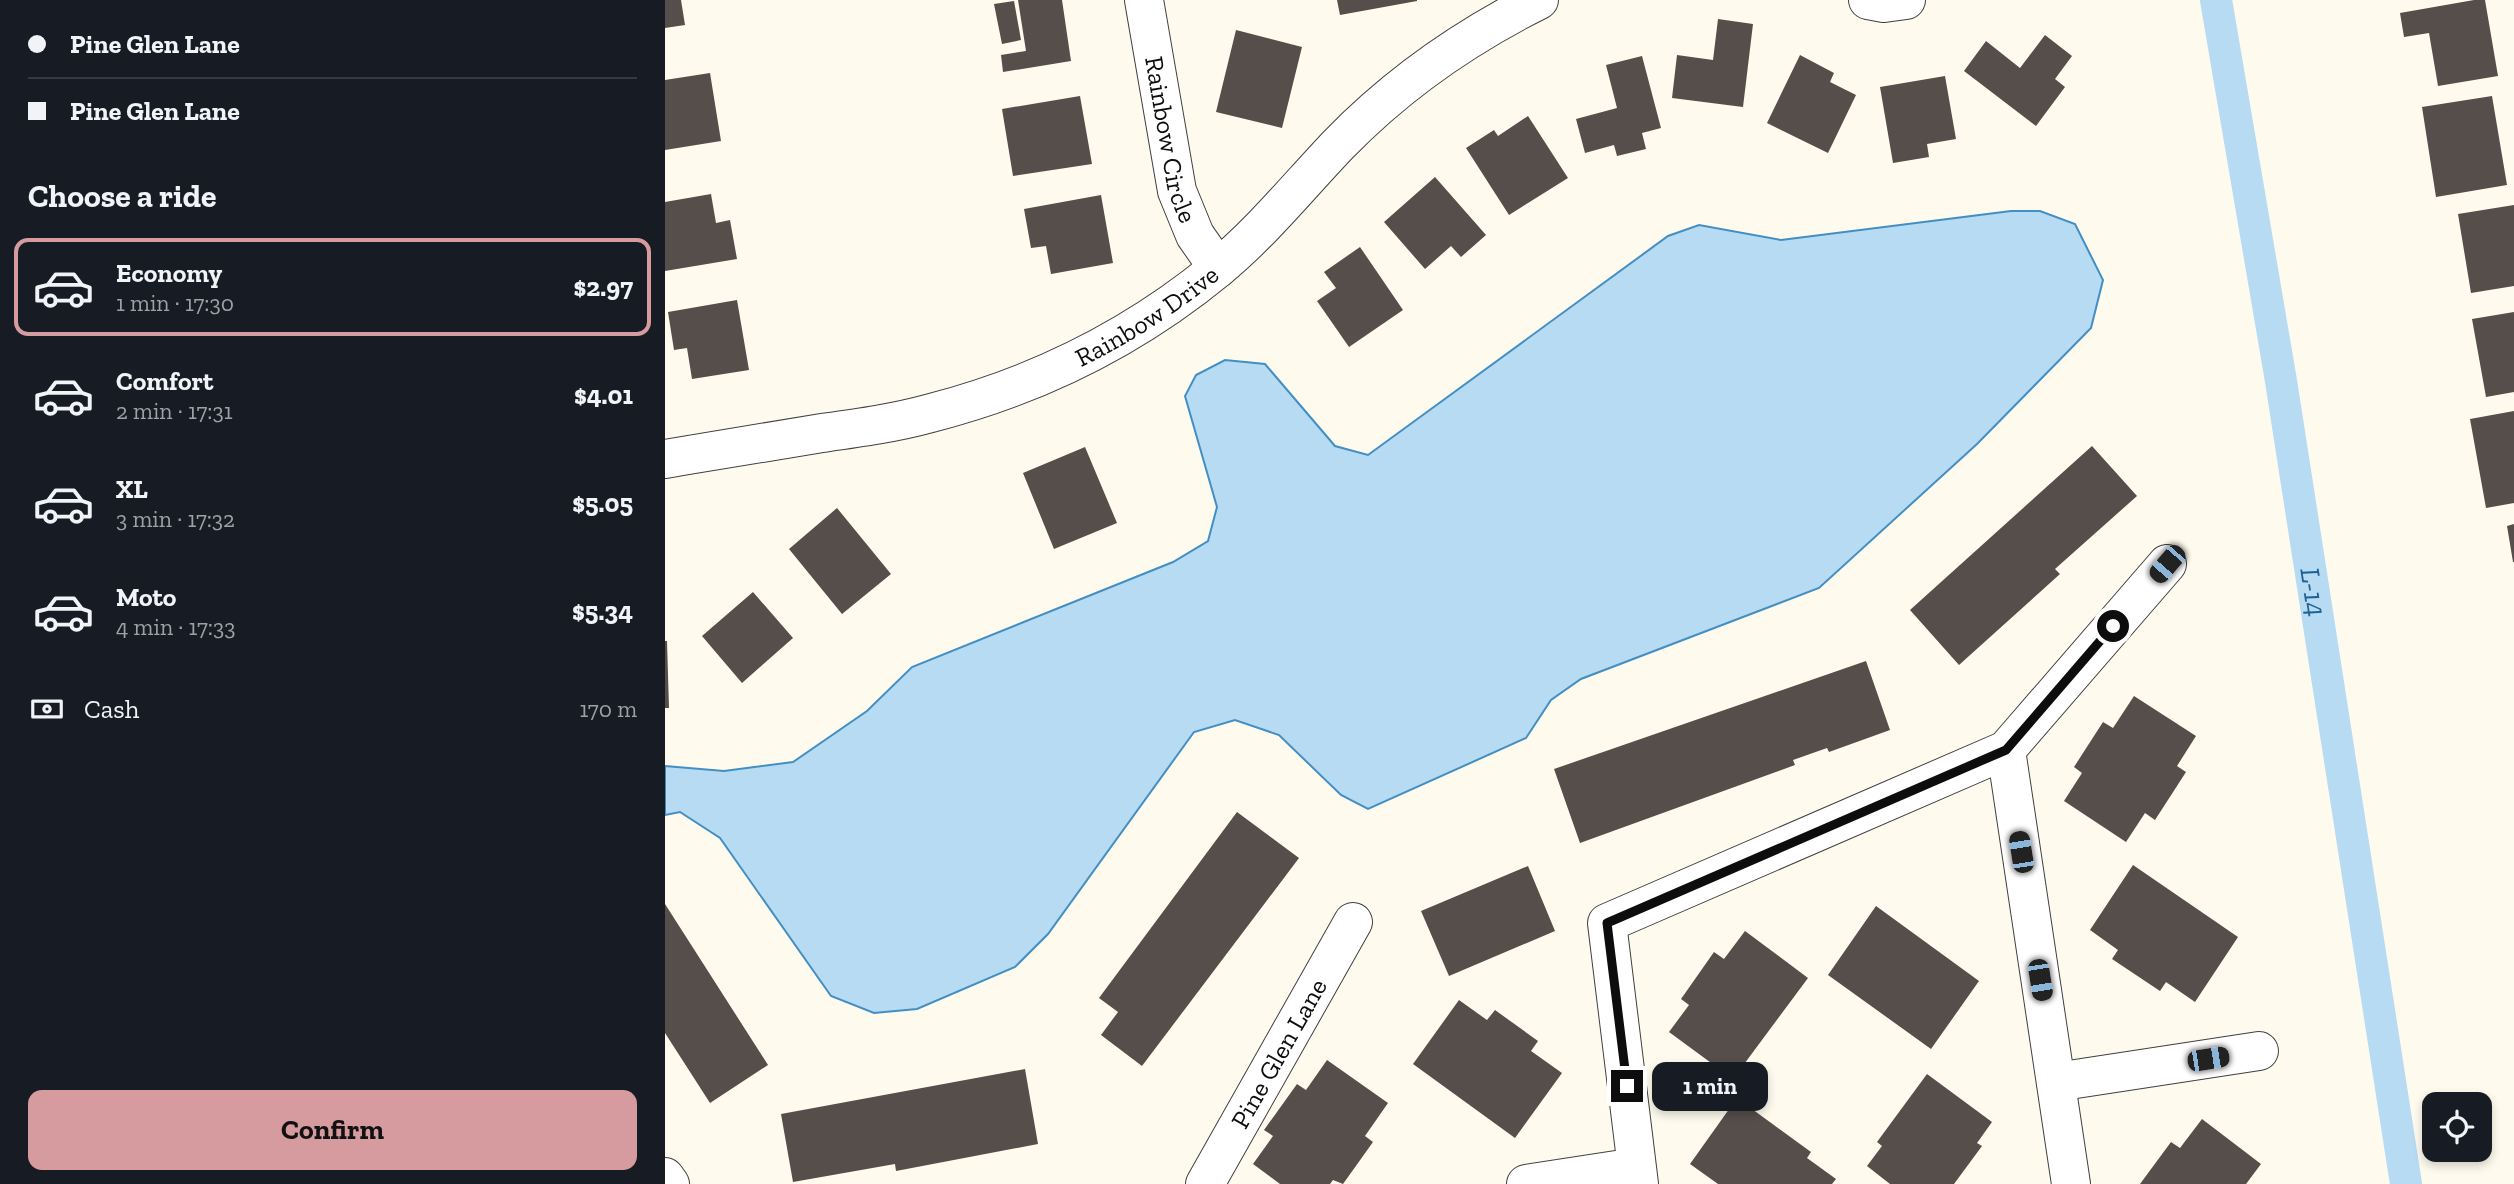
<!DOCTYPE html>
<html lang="en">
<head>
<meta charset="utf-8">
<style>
	:root { --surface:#171b24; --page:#242831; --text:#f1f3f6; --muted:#9ea1a6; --line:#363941; --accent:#d59b9f }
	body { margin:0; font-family:"Zilla Slab",serif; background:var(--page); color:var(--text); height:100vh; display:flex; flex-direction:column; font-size:26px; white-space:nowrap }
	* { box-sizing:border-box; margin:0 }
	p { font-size:23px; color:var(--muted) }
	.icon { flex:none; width:38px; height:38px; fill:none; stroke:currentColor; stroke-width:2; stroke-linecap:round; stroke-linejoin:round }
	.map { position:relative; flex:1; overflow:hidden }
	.drawer { display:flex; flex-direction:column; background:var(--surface); width:665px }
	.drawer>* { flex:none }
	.top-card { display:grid; align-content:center; height:154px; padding:0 28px; background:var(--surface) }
	.tools { position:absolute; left:1757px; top:1092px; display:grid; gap:14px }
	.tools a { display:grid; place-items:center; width:70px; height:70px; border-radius:14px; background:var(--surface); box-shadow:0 4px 10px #0003; font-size:35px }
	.end { position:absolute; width:32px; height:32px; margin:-16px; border:9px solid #0d0d0d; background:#fff; box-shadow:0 0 0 4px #fff }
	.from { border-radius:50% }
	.bubble { position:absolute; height:49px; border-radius:14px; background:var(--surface); box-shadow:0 4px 10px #0003; font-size:23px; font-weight:800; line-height:49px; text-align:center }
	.car { position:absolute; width:21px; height:42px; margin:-21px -10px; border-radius:9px; box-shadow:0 0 5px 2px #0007; background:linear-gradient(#222 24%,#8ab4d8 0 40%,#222 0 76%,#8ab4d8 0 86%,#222 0) }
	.top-card b { display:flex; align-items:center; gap:24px; height:66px; font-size:26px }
	.top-card b+b { border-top:2px solid var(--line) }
	.top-card i { width:18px; height:18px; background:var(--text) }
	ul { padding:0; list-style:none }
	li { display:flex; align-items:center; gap:21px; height:98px; margin:0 14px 10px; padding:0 14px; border:4px solid transparent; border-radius:14px }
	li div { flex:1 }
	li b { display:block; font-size:26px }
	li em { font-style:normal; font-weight:800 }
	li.current { border-color:var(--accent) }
	li>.icon { width:63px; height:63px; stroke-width:1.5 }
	h2 { padding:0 28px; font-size:32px; line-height:84px }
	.pay { display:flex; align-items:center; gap:18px; height:77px; padding:0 28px; font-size:26px }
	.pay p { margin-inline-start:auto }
	.cta { display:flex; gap:14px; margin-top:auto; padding:14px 28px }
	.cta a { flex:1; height:80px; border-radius:14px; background:var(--accent); color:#111; font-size:28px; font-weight:800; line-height:80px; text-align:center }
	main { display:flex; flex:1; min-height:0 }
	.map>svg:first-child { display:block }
	.water { fill:#b6dbf2; stroke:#438fc3; stroke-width:2 }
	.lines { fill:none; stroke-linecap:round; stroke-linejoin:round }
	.canal { stroke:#b6dbf2; stroke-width:32 }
	.building { fill:#554e4a }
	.minor-casing { stroke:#404040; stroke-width:40 }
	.minor { stroke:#fff; stroke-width:38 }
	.route { stroke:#0d0d0d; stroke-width:9 }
	.labels { text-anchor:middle; stroke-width:7; stroke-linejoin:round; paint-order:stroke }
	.street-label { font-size:26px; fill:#0d0d0d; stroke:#fff }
	.water-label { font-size:28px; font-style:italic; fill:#1f6196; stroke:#fff }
</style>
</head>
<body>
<main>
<section class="drawer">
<div class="top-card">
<b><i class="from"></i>Pine Glen Lane</b>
<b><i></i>Pine Glen Lane</b>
</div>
<h2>Choose a ride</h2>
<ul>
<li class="current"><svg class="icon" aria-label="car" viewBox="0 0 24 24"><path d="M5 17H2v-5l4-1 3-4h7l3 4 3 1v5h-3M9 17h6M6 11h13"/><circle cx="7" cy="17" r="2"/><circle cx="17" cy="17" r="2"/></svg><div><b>Economy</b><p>1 min · 17:30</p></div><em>$2.97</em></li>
<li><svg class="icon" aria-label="car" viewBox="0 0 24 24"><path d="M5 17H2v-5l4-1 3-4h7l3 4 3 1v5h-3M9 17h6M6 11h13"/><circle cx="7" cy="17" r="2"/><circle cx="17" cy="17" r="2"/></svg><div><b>Comfort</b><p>2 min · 17:31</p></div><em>$4.01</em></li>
<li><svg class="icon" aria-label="car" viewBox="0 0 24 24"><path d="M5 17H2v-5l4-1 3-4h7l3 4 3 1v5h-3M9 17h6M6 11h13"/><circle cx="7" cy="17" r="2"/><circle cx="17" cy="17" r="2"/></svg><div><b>XL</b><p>3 min · 17:32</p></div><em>$5.05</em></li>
<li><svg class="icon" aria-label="car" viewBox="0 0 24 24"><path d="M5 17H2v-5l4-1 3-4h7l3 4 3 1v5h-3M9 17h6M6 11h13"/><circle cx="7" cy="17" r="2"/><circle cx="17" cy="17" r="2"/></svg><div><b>Moto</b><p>4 min · 17:33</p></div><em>$5.34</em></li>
</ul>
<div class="pay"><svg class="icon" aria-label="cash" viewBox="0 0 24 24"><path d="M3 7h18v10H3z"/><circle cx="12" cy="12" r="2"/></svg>Cash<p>170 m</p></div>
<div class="cta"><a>Confirm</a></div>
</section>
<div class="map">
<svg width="1849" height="1184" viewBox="0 0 1849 1184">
	<rect width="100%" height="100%" fill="#fefbee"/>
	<path class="water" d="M1346,211H1375L1410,224L1438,280L1426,328L1312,444L1154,588L916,679L886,700L861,738L703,809L676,795L614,735L570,720L529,732L383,934L350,967L252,1009L209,1013L166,996L55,838L15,812L0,815V766L59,771L128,762L202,711L247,667L508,562L543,541L552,507L520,396L531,375L560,360L600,364L670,446L703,455L1003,236L1034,225L1116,240Z"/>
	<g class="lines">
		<path class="canal" id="s1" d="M1551,0L1616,381L1741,1184"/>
	</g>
	<path class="building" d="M0,0H16L20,25L0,28Z
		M353,0H397L406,61L338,72L336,55L361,51Z
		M672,0H752V1L675,15Z
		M1809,0H1820L1833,76L1773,86L1764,33L1739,37L1735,13Z
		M349,1L356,40L337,44L329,4Z
		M1053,19L1088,24L1078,107L1007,98L1012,55L1048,60Z
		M571,30L637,47L617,128L551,112Z
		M1380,35L1407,56L1390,79L1400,87L1371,126L1299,71L1321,41L1355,68Z
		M1135,55L1169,73L1165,82L1191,95L1163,153L1102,123Z
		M977,56L996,128L977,133L981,149L952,156L949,145L920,153L911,119L952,108L941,65Z
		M45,73L56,141L0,150V80Z
		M1280,76L1291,139L1262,144L1264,157L1228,163L1215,87Z
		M415,96L427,164L348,176L337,109Z
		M1827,96L1842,185L1771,197L1757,107Z
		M863,116L903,178L844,215L801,148L829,130L833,136Z
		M770,177L821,235L796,257L786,246L760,269L719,222Z
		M46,194L51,223L65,220L72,259L0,271V202Z
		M436,195L448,263L386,274L381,246L366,248L359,209Z
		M1849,205V286L1806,293L1793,214Z
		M695,247L738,310L684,347L652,301L671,288L659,272Z
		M72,300L84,370L27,379L22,348L9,350L3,312Z
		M1849,312V392L1821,397L1807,319Z
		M1849,411V503L1821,508L1805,419Z
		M1427,446L1472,496L1390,569L1395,574L1294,665L1245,610Z
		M420,447L452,523L389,549L358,473Z
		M172,508L226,574L177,614L124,549Z
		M1849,524V562H1848L1842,526Z
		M88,592L128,638L77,683L37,636Z
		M0,641H2L4,708H0Z
		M1201,661L1225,730L1164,752L1162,748L1128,760L1130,765L915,843L889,769Z
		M1469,696L1531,736L1512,766L1521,772L1490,820L1480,813L1461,842L1399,801L1417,773L1409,767L1438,722L1448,728Z
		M572,812L634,858L477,1066L436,1035L453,1012L434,998Z
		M1468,865L1573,937L1530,1002L1501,982L1495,991L1447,959L1453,950L1425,930Z
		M863,866L890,931L784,976L756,911Z
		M0,904L103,1065L45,1103L0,1033Z
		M1211,906L1314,981L1266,1049L1163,975Z
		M1080,931L1143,978L1068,1079L1004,1032L1024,1005L1016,999L1049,952L1059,959Z
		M794,1000L822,1020L830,1010L873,1041L866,1051L897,1073L850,1138L748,1064Z
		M662,1060L723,1103L700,1136L708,1142L678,1184L668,1180L665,1184H615L588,1164L608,1136L599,1130L632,1084L641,1090Z
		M360,1069L373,1144L231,1171L230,1164L128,1182L116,1114Z
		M1262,1074L1327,1122L1312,1143L1317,1146L1289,1184H1225L1202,1166L1217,1146L1212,1142Z
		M1072,1098L1146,1152L1142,1158L1171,1179L1167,1184H1053L1025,1164Z
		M1537,1119L1596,1164L1581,1184H1475L1506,1142L1515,1148Z"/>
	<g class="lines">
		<g class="minor-casing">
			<g id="minor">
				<path id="s2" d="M479,0L512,191L530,235L553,268"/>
				<path d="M1203,0L1219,3L1241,0"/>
				<path id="s3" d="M0,459C52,450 104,442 157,433C193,428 230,423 266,413C371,386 468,338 552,269C597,232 633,187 673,145C731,85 800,37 874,0"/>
				<path d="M1341,750L1406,1184"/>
				<path d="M1391,1082L1594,1051"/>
				<path d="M0,1177L5,1184"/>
				<path id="s4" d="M540,1184L688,922"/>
				<path d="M861,1184L971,1167"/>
				<path d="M974,1184L942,923L1341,750L1502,564"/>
			</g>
		</g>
		<use href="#minor" class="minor"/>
	</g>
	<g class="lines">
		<path class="route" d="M962,1086L942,923L1341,750L1448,626"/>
	</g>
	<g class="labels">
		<g class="street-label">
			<text dy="9" stroke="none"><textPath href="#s2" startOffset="142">Rainbow Circle</textPath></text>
			<text dy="9" stroke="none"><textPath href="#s3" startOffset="508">Rainbow Drive</textPath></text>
			<text dy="9" stroke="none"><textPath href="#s4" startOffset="150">Pine Glen Lane</textPath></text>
		</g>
		<g class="water-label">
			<text dy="10" stroke="none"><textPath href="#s1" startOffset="600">L-14</textPath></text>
		</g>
	</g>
</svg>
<div class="tools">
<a><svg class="icon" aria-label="locate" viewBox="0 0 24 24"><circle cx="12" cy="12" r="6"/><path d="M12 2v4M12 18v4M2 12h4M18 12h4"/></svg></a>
</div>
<i class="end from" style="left:1448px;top:626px"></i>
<i class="end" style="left:962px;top:1086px"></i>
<div class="bubble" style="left:987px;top:1062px;width:116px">1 min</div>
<i class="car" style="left:1502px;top:564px;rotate:221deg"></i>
<i class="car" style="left:1356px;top:852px;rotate:351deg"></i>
<i class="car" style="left:1375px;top:980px;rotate:171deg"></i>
<i class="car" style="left:1543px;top:1059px;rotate:81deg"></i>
</div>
</main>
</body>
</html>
